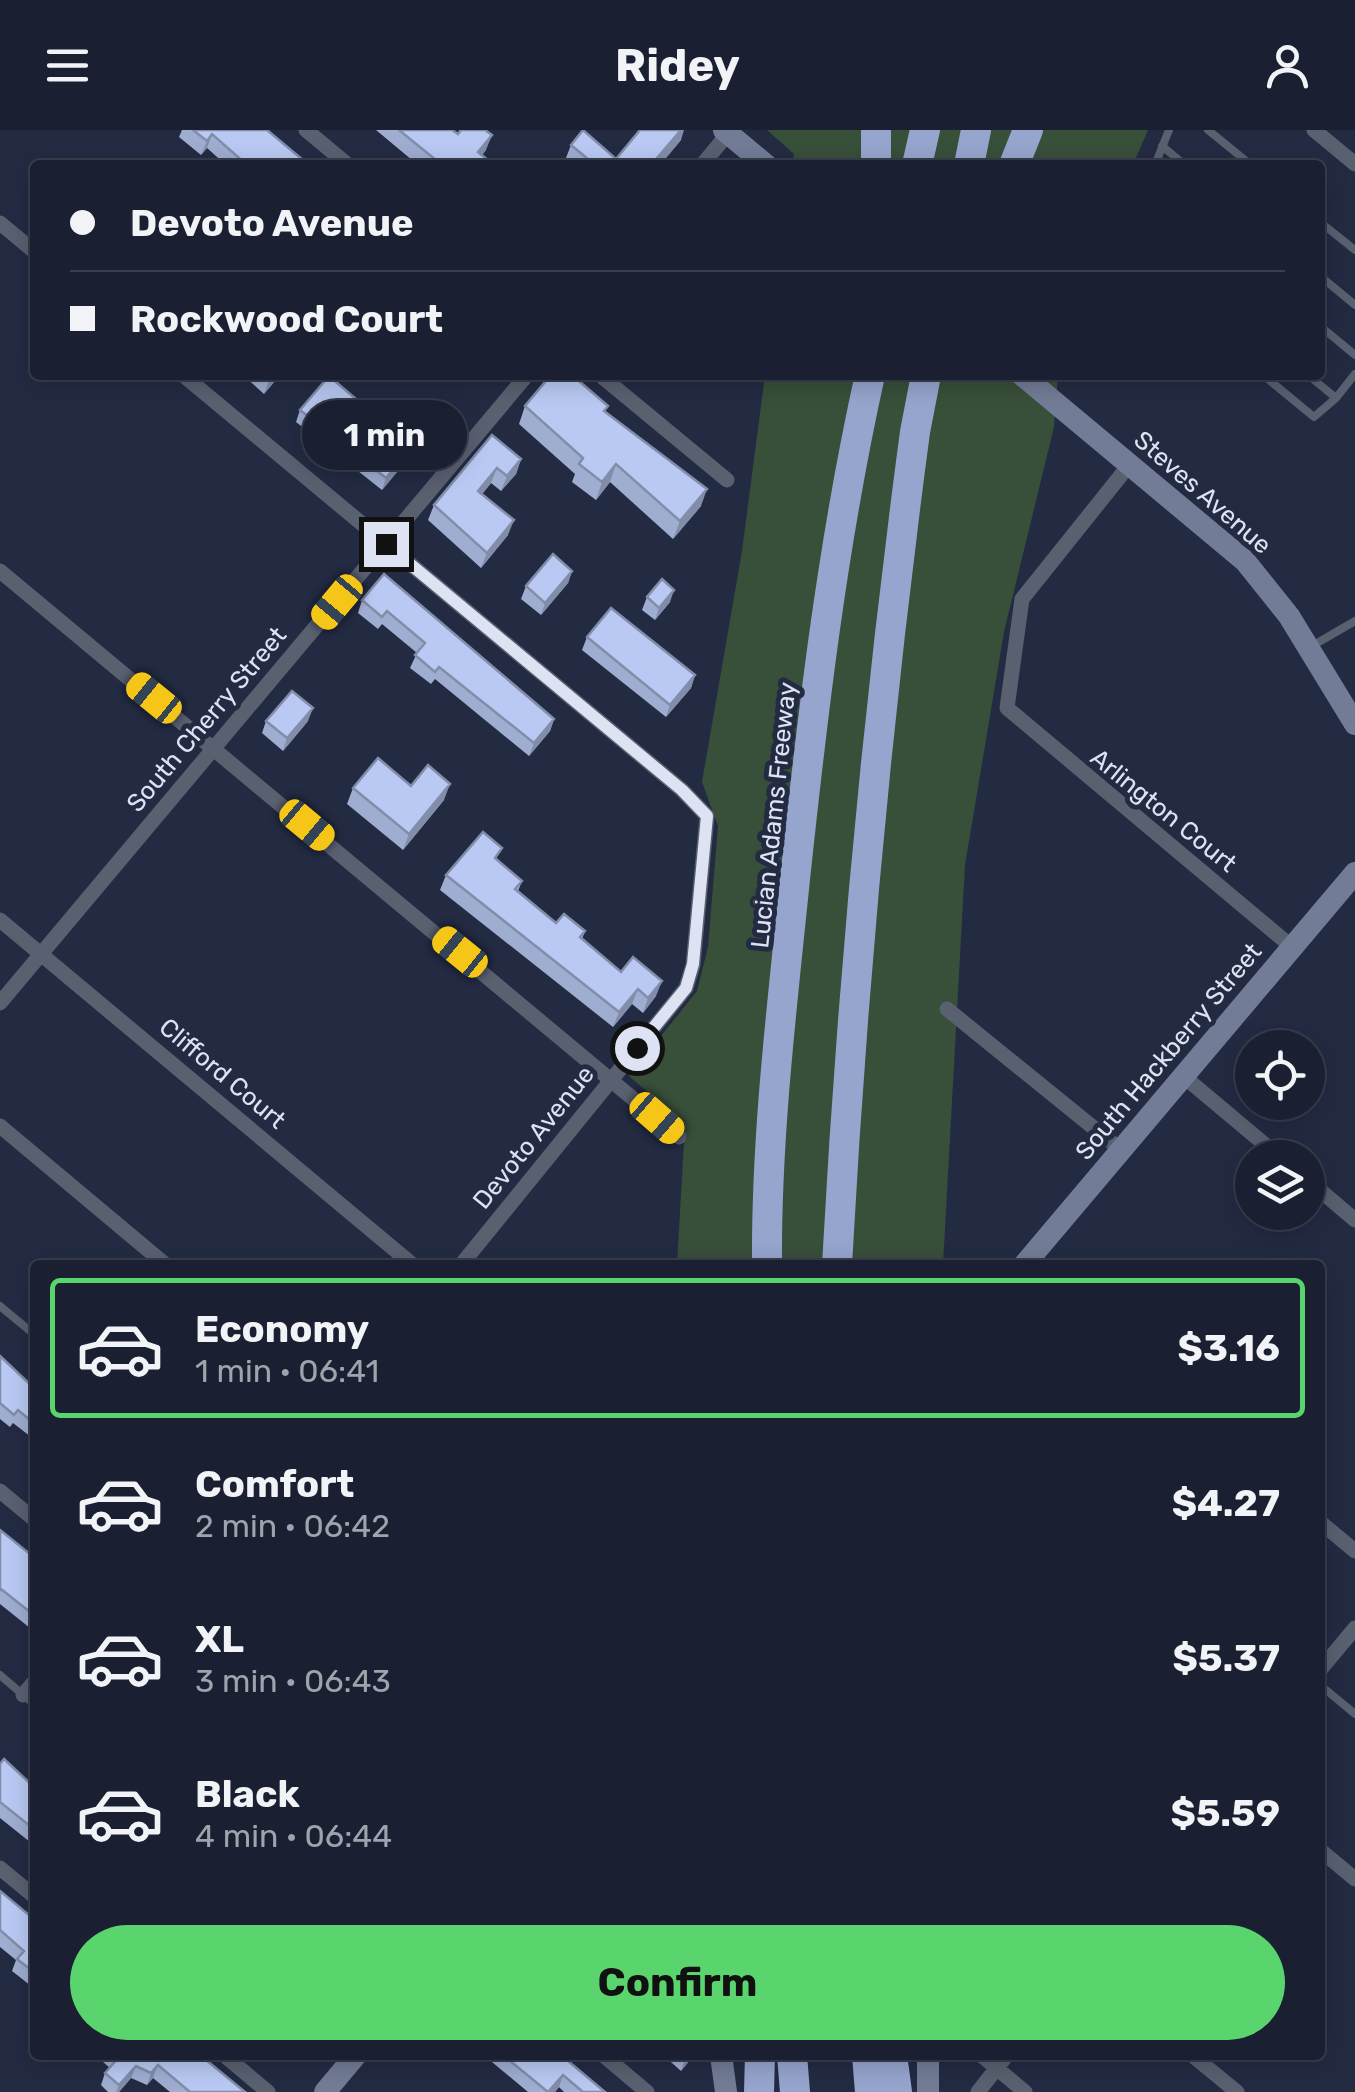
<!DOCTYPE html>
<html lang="en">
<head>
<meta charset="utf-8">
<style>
	:root { --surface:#1a2032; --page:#23283a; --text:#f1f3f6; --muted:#9fa3ac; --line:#383e4d; --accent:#5ad56e }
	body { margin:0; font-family:Rubik,sans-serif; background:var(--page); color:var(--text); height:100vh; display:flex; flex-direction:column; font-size:38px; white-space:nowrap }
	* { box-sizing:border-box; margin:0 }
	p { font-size:32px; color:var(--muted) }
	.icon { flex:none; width:55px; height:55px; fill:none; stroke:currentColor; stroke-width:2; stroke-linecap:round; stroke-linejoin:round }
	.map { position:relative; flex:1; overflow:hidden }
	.side { position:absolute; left:30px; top:1130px; width:1295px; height:800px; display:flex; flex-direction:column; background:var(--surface); border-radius:10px; box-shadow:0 5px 25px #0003,0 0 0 2px var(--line) }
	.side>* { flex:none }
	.top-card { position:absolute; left:30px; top:30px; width:1295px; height:220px; border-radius:10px; box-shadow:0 5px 25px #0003,0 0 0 2px var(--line); display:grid; align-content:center; height:220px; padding:0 40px; background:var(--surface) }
	.fabs { position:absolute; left:1235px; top:900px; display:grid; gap:20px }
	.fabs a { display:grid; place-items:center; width:90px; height:90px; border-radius:50%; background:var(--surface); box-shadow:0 5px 25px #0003,0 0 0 2px var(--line); font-size:50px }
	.end { position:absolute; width:45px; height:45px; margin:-22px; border:12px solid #dde3f3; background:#111; box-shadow:0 0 0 5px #111 }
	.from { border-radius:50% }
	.bubble { position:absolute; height:70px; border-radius:35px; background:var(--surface); box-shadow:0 5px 25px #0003,0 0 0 2px var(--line); font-size:32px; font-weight:700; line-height:70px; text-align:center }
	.car { position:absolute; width:30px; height:60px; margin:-30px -15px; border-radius:12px; box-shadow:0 0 8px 2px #0007; background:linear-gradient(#f5c518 24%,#345 0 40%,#f5c518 0 76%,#345 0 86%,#f5c518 0) }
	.top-card b { display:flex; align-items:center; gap:35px; height:95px; font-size:38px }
	.top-card b+b { border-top:2px solid var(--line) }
	.top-card i { width:25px; height:25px; background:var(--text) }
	ul { padding:18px 0 0; list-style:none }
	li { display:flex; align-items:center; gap:30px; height:140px; margin:0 20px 15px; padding:0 20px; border:5px solid transparent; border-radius:10px }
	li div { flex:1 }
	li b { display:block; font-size:38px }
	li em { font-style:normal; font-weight:700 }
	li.selected { border-color:var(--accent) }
	li>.icon { width:90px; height:90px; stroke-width:1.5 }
	.button { display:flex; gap:20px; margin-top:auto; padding:20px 40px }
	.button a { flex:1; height:115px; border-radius:60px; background:var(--accent); color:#111; font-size:40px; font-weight:700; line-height:115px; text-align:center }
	header { display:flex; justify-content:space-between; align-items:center; height:130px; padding:0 40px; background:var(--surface); font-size:45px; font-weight:700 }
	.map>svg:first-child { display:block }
	.green { fill:#384f3a }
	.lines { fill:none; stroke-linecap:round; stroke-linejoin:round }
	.lane { stroke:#596070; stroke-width:8 }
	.street { stroke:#596070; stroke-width:15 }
	.secondary { stroke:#727c96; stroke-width:22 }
	.highway { stroke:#96a5ce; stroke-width:30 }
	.wall { fill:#9fadd1 }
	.shaded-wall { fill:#828daa }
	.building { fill:#b9c9f3; stroke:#828daa; stroke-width:2.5 }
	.route { stroke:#dde3f3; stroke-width:12 }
	.labels { text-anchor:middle; stroke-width:10; stroke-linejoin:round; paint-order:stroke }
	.street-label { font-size:25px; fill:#dde3f3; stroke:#232b43 }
</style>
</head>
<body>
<header><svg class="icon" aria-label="menu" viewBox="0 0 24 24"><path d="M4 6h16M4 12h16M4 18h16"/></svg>Ridey<svg class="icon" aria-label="person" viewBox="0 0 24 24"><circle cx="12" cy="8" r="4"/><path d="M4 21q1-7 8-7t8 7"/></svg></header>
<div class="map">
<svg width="1355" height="1962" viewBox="0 0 1355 1962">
	<rect width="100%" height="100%" fill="#232b43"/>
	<path class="green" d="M767,0H1148L1133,35H793L794,24Z
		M765,245H1058L1054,297L1004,502L965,735L943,1135H677L685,994L629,946L697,861L708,817L718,696L702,652L742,421Z"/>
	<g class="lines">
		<path class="lane" d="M1208,0L1251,35
			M1162,16L1185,35
			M1155,35L1169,0
			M1320,92L1355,120
			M1320,146L1355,175
			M1320,196L1355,225
			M1263,245L1314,287L1336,268
			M1308,245L1336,268L1355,244
			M1312,516L1355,491
			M0,1176L35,1205
			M0,1545L35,1575
			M1320,1555L1355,1584"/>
		<path class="street" d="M306,0L348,35
			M1314,0L1355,34
			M702,35L731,0
			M0,93L35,122
			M183,245L682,660L707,686L693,835L686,858L461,1135
			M600,245L727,350
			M1130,334L1022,469L1007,578L1292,817
			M0,441L679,1007
			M0,790L413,1135
			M0,873L527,245
			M947,879L1121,1020
			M1182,945L1281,1028
			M0,996L166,1135
			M1308,1050L1355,1090
			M0,1361L35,1390
			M1320,1392L1355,1421
			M1320,1540L1355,1498
			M23,1565L35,1551
			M1320,1720L1355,1749
			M0,1738L35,1767
			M224,1925L268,1962
			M603,1925L647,1962
			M981,1925L1025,1962
			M1192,1925L1237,1962
			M978,1962L1007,1925"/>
		<path class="secondary" d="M724,0L766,35
			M1022,245L1245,431L1289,486L1355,594
			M1024,1135L1355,743
			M721,1925L726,1962
			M928,1925V1962
			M325,1962L356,1925"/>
		<path class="highway" d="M876,35V0
			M917,35L925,0
			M969,35L976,0
			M1014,35L1028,0
			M767,1135C766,1006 782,877 795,749C813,580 833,411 870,245
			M837,1135C852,856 878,579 915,302L926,245
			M792,1925L795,1962
			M867,1925L870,1962
			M892,1925L897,1962
			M759,1962L760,1925"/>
	</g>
	<path class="wall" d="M182,0H267L309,35H226L207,18L201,25L179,7Z
		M376,0H452L486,20L482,25L494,35H418Z
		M681,10L660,35H566L564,33L571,15L616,29Z
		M243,245H280L264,264Z
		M525,276L606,283L701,376L673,409L610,352L596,370L572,352L575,344L519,294Z
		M300,280L412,317L407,330L382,360L296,292Z
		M492,305L521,329L516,344L501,361L491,353L482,364L508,405L481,438L428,390L434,375Z
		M572,441L568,453L541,485L521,469L526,456Z
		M384,444L554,589L550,601L529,626L435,549L431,554L410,538L417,523L382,494L378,499L358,483L362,470Z
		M647,467L670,472L655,490L642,480Z
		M587,507L695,545L691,558L666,587L582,520Z
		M266,591H308L283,621L262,603Z
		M411,656L444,670L403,720L347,674L353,658Z
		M498,730L522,751L518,761L556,793L585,801L582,809L621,842L656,866L643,883L632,874L613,897L440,760L446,745Z
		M0,1226L35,1259V1310L13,1293L10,1297L0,1289Z
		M0,1400L35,1428V1502L0,1474Z
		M0,1634L35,1658V1716L0,1688Z
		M0,1761L35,1790V1859L12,1841L16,1830L0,1817Z
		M95,1925H200L245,1962H170L153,1948L147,1955L131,1948L119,1962H108L101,1955L105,1943L110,1938Z
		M494,1925H561L605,1962H564L559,1957L555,1962H528L492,1932Z
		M663,1925H694L681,1941Z"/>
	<path class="shaded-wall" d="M681,0H684L681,10L660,35H651Z
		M212,4L207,18L201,25L207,11Z
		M492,5L486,20L474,35L478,22Z
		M274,245H280L264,264L269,251Z
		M412,317L407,330L382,360L386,348Z
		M521,329L516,344L501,361L507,346Z
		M616,334L610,352L596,370L602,352Z
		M497,338L491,353L473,376L478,361Z
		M707,359L701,376L673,409L680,391Z
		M514,390L508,405L481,438L487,423Z
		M572,441L568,453L541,485L545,473Z
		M674,460L670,472L655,490L659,478Z
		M695,545L691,558L666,587L670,575Z
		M313,578L308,591L283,621L287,608Z
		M554,589L550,601L529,626L534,613Z
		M450,654L444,670L403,720L409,704Z
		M662,851L656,866L643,883L648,868Z
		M638,859L632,874L613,897L619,882Z
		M688,1925H694L681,1941L685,1929Z
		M158,1935L153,1948L147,1955L151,1943Z
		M136,1936L131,1948L119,1962H116L119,1955Z
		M563,1945L559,1957L555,1962H549Z"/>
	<path class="building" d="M193,0H267L309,35H247L212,4L207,11Z
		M399,0H452L458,4L461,0H485L492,5L478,22L494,35H442Z
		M583,0L616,29L640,0H681L651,35H595L571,15Z
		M262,245H274L269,251Z
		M551,245H572L608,276L604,281L707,359L680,391L616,334L602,352L579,334L583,328L525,276Z
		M329,246L412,317L386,348L300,280Z
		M492,305L521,329L507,346L497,338L478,361L514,390L487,423L434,375Z
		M553,424L572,441L545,473L526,456Z
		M384,444L554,589L534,613L439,537L435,542L415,525L425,513L387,481L382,487L362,470Z
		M662,449L674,460L659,478L647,467Z
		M611,478L695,545L670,575L587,507Z
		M292,561L313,578L287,608L266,591Z
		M378,628L411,656L428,635L450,654L409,704L353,658Z
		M483,702L502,718L495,728L522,751L515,759L556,793L564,784L585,801L580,807L621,842L633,827L662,851L648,868L638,859L619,882L446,745Z
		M0,1226L35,1259V1294L18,1280L14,1285L0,1273Z
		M0,1400L35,1428V1486L1,1459L0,1460Z
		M4,1629L35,1658V1700L0,1672V1634Z
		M0,1761L35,1790V1843L17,1829L24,1821L0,1800Z
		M114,1925H200L245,1962H190L158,1935L151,1943L136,1936L119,1955L105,1943L118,1928Z
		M503,1925H561L605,1962H583L563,1945L548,1962Z"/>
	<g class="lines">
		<path class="route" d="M386,414L682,660L707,686L693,834L686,858L637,918"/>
	</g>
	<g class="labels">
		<g class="street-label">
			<text transform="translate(1203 362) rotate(41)" y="9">Steves Avenue</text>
			<text transform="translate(206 589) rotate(-50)" y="9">South Cherry Street</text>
			<text transform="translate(1164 680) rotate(39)" y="9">Arlington Court</text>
			<text transform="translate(773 685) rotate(-84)" y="9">Lucian Adams Freeway</text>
			<text transform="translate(1168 921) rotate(-50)" y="9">South Hackberry Street</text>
			<text transform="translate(223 943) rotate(40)" y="9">Clifford Court</text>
			<text transform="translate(533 1007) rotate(-51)" y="9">Devoto Avenue</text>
		</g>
	</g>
</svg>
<div class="fabs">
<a><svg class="icon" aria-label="locate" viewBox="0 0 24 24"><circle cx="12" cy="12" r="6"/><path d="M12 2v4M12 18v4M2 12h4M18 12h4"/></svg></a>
<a><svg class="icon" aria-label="layers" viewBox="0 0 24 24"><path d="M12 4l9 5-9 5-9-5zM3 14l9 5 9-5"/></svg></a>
</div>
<i class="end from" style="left:637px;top:918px"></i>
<i class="end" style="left:386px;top:414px"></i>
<div class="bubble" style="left:302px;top:270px;width:165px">1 min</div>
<i class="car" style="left:337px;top:472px;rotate:220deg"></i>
<i class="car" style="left:154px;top:568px;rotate:309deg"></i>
<i class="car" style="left:307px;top:695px;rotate:130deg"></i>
<i class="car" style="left:460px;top:822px;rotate:309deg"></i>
<i class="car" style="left:657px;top:988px;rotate:131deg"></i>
<div class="top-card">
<b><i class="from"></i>Devoto Avenue</b>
<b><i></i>Rockwood Court</b>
</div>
<section class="side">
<ul>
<li class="selected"><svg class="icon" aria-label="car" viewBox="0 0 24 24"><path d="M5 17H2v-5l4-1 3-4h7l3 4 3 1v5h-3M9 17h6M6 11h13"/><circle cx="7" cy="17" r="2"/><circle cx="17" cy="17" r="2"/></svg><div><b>Economy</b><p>1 min · 06:41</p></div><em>$3.16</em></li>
<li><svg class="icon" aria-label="car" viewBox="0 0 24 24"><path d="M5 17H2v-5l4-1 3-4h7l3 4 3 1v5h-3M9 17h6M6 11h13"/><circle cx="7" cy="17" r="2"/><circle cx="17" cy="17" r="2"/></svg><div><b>Comfort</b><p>2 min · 06:42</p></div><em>$4.27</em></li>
<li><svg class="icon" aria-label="car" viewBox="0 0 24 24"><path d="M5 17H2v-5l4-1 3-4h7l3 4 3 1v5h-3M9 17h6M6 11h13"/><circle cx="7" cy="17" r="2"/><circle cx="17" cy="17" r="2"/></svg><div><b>XL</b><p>3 min · 06:43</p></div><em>$5.37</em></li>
<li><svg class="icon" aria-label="car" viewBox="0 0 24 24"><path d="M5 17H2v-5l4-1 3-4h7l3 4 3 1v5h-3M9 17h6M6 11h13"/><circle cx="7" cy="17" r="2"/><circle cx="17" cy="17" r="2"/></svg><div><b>Black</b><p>4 min · 06:44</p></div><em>$5.59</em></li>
</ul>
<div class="button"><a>Confirm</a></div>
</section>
</div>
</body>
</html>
